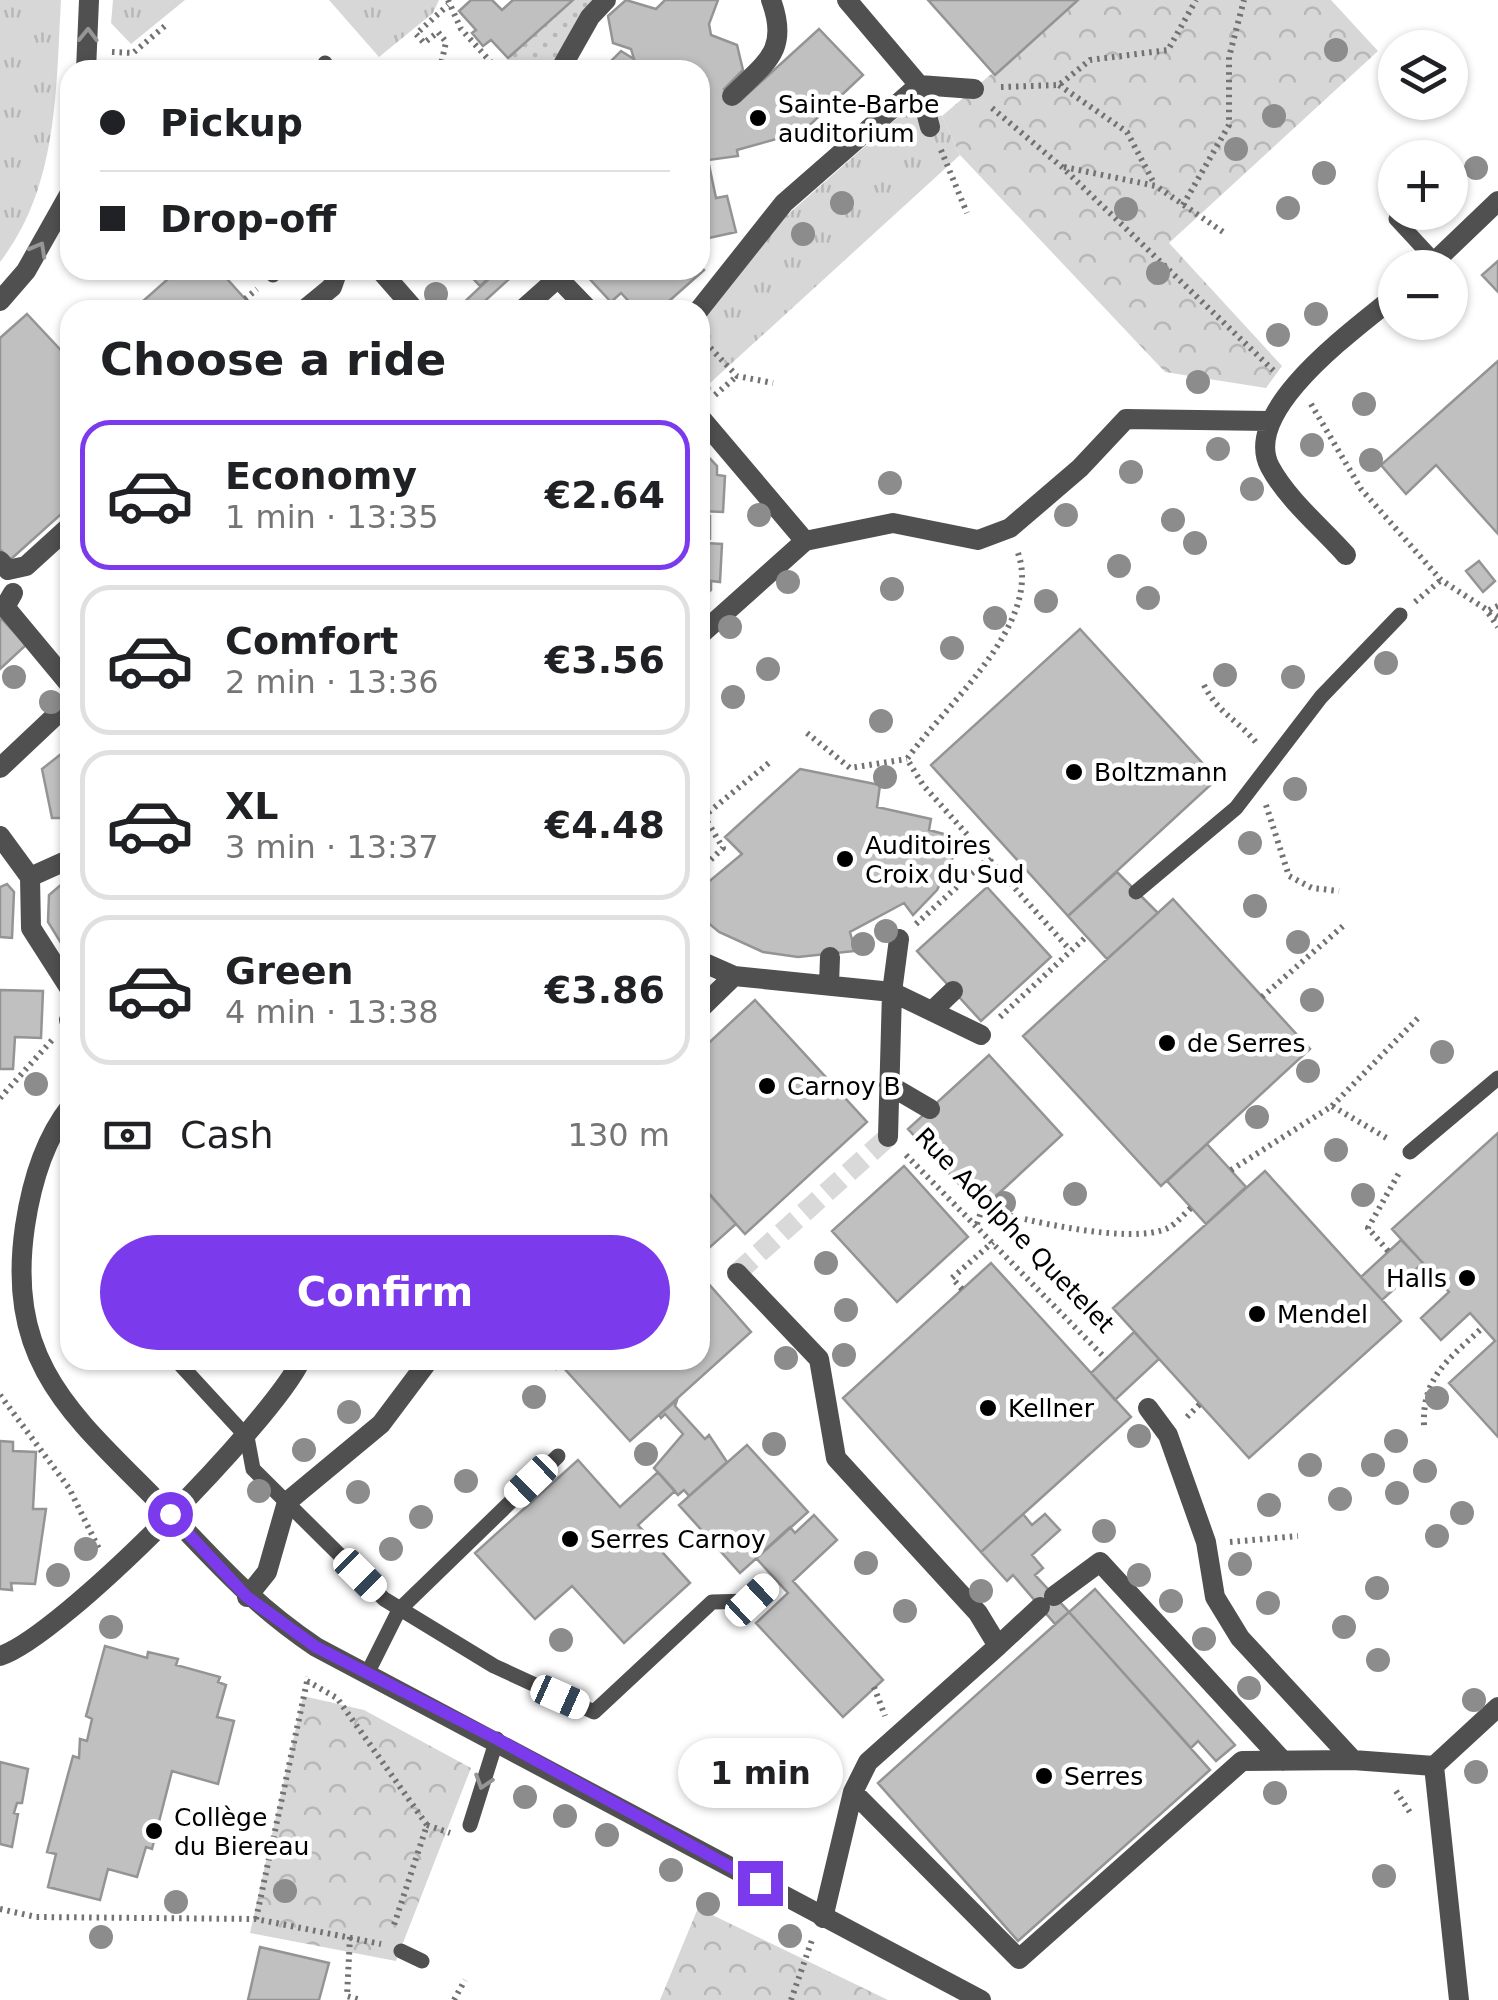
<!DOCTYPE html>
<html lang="en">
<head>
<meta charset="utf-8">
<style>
	:root { --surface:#fff; --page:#f6f6f6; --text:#202124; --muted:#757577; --line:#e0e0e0; --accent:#7c3aed }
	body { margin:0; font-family:"DejaVu Sans",sans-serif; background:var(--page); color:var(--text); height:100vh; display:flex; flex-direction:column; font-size:38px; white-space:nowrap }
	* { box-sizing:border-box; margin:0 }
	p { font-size:32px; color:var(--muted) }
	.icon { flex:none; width:55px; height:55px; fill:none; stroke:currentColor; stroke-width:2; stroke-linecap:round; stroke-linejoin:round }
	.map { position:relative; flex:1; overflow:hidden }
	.sheet { position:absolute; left:60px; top:300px; width:650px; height:1070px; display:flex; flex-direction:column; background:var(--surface); border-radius:30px; box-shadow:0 2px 8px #0004 }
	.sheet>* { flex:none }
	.guide { position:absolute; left:60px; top:60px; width:650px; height:220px; border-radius:30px; box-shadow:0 2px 8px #0004; display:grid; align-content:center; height:220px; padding:0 40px; background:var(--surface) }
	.buttons { position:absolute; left:1378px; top:30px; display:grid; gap:20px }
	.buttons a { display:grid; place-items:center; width:90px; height:90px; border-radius:50%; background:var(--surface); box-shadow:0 2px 8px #0004; font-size:50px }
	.end { position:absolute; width:45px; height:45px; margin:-22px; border:12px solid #7c3aed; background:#fff; box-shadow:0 0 0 5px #fff }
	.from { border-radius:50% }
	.bubble { position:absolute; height:70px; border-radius:35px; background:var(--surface); box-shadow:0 2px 8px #0004; font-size:32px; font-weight:800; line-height:70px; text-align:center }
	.car { position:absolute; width:30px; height:60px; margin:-30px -15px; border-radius:12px; box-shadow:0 0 8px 2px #0007; background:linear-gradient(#fff 24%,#345 0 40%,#fff 0 76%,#345 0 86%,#fff 0) }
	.guide b { display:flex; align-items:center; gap:35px; height:95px; font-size:38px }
	.guide b+b { border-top:2px solid var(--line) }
	.guide i { width:25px; height:25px; background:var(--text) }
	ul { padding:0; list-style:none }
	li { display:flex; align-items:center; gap:30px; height:150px; margin:0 20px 15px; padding:0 20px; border:5px solid var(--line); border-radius:30px }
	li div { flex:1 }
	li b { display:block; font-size:38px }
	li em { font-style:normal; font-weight:800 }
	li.on { border-color:var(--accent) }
	li>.icon { width:90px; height:90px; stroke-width:1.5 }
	h2 { padding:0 40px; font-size:45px; line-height:120px }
	.pay { display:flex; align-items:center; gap:25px; height:110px; padding:0 40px; font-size:38px }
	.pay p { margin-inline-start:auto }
	.primary-button { display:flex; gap:20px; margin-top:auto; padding:20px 40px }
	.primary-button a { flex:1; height:115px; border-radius:60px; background:var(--accent); color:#fff; font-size:40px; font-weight:800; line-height:115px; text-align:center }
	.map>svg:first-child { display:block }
	.grass { fill:url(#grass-tufts) }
	.park { fill:url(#park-crowns) }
	.garden { fill:url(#garden-dots) }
	.building { fill:#c0c0c0; stroke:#949494; stroke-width:2.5 }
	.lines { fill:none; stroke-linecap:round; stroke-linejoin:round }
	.pedestrian-tunnel { stroke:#d9d9d9; stroke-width:20; stroke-dasharray:20 10; stroke-linecap:butt }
	.path { stroke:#727272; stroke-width:6; stroke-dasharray:2.5 5; stroke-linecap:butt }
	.service { stroke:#505050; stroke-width:15 }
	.pedestrian { stroke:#505050; stroke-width:20 }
	.minor { stroke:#505050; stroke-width:20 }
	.tertiary { stroke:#505050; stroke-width:20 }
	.tree { fill:#8c8c8c }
	.oneway { stroke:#969696 }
	.route { stroke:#7c3aed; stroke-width:12 }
	.poi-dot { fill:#000; stroke:#fff; stroke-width:4 }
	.labels { text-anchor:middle; stroke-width:9; stroke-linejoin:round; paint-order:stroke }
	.poi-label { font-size:25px; fill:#000; stroke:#fff; text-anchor:start }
	.street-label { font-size:25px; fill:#000; stroke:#fff }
</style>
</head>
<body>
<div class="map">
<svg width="1498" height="2000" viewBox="0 0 1498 2000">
	<defs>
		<pattern id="grass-tufts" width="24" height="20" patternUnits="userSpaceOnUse" patternTransform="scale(2.5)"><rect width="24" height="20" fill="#d7d7d7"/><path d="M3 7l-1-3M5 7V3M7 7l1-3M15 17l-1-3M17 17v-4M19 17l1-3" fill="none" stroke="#b7b7b7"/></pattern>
		<pattern id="park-crowns" width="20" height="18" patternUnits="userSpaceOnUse" patternTransform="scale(2.5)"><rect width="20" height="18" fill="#d7d7d7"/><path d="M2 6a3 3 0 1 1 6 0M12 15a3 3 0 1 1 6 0" fill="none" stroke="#b7b7b7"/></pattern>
		<pattern id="garden-dots" width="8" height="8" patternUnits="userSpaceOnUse" patternTransform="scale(2.5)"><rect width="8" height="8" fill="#d7d7d7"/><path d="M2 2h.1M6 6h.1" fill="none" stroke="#b7b7b7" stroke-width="1.8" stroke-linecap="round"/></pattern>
	</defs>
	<rect width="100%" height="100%" fill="#fff"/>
	<path class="grass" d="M0,0H61C56,90 58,188 0,262Z
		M113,0H185L131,44L111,23Z
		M329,0H439L433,13L379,57Z
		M913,104L942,116L960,155L709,384L712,389L700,399V324L785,217Z"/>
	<path class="park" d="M1078,0H1331L1378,51L1169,243L1282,366L1266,388L1165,372L960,155L942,116Z
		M303,1696L364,1710L471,1768L396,1961L250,1933Z
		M698,1908L888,2000H660Z"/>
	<path class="garden" d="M573,0H593C574,22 565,48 546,70H516L508,58Z"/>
	<path class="building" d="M471,0H492L502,10L513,0H573L508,58L491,40L483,46L472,33L476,30L459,11Z
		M626,0L656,9L665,0H718L709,24L711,35L737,45L743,70L724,89L740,101L819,29L863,75L795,139L791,135L737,150L738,156L708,160L716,198L727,196L736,232L700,240V70H602L621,51L634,59L631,49L613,43L608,16Z
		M928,0H1078L995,75Z
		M1498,261V292L1482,275Z
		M700,265L704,270L659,310H637L621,293L611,302L586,275L591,270H700Z
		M178,270H219L255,310H133Z
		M465,270H498L480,286Z
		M498,270H519L475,310H456Z
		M27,314L70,360V506L10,560L0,549V338Z
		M1498,361V534L1436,465L1406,494L1381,465Z
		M700,448L717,466V475L725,476L723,512L700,511Z
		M700,515L710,516V539L705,543L722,544L720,582L711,581V590L700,600Z
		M1479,561L1495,581L1483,592L1466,571Z
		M0,617L26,645L0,669Z
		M1080,629L1217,779L1068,916L931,765Z
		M70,747V825L65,818H52L42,769Z
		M800,769L880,785L877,807L931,819L929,830L948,835L944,844L957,849L937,890L913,915L904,903L850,932L855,951L798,957L763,952L719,932L700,916V908L709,898L700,889L742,854L725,837Z
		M1117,872L1158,913L1107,959L1068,916Z
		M70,877V956H69L48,922L49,895Z
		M7,884L14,892L12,938L0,937V887Z
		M987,887L1051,957L981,1021L917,951Z
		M1173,899L1310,1049L1161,1186L1023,1036Z
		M0,990L43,991L41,1038L15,1037L13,1069H0Z
		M755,1000L867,1122L745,1234L700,1184V1051Z
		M989,1055L1062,1135L982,1209L908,1129Z
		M1498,1133V1437L1449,1383L1495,1341L1470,1313L1441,1340L1421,1318L1449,1292L1392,1229Z
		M1207,1144L1246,1187L1206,1224L1167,1181Z
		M904,1166L968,1237L897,1302L832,1231Z
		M1265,1171L1401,1321L1249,1458L1113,1308Z
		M706,1190L736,1224L700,1256V1195Z
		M1401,1240L1423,1263L1382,1300L1361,1277Z
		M991,1263L1131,1417L981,1552L843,1398Z
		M700,1274L751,1332L630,1441L561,1365L556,1369L547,1360H700Z
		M1134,1332L1159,1359L1115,1400L1091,1373Z
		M677,1400L675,1406L705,1439L709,1435L727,1462L689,1496L684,1490L678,1495L654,1468L683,1434L665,1414L661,1418L659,1415Z
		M0,1441L13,1442V1451L36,1452L33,1509H46L35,1584L11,1583L12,1590L0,1589Z
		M747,1445L808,1512L740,1573L679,1505Z
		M578,1460L620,1507L658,1472L675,1491L638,1525L690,1583L624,1643L572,1586L535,1619L475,1553Z
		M1023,1514L1032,1525L1045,1514L1060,1530L1032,1555L1043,1568L1035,1575L1069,1612L1055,1624L1013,1575L1007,1581L981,1552Z
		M814,1515L837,1540L793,1581L883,1680L843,1717L756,1623L788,1593L756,1558L790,1527L795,1533Z
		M1095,1589L1235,1745L1216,1761L1198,1741L1191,1748L1069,1612Z
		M1069,1612L1210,1770L1018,1941L878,1783Z
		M105,1646L147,1658L148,1652L178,1659L176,1665L220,1677L218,1682L226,1685L217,1717L234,1721L218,1784L172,1771L152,1849L146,1847L137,1877L108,1869L100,1900L48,1887L56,1854L47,1852L73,1756L79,1758L80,1739L87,1741L92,1719L86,1716Z
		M0,1762L28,1769L22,1803H17L14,1813L18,1814L12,1847L0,1844Z
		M260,1947L329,1963L319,2000H248Z"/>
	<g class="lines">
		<path class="pedestrian-tunnel" d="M737,1273L888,1137"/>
		<path class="path" d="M448,0L461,29L498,70
			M112,52L133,53L166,25
			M440,69L446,42L438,32L424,43L416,34L448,5
			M1059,85L1127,132L1155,185
			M1001,87L1059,85L1090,60L1168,50L1196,0
			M992,108L1062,167L1275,372
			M941,150L967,213
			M1064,167L1156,186L1226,234
			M1183,205L1229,125V57L1244,0
			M245,299L257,289
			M700,337L737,376L773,383
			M715,395L737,376
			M1311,404L1361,489L1441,580L1498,617
			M1018,553C1043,624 945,705 907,759L923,785L1070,950
			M1415,602L1441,580
			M1498,606L1487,611L1498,627
			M1204,685C1219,715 1238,719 1258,745
			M807,733L850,768L907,759
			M1266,805L1289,876L1312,888L1339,891
			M700,870L723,848L704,816L770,762
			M916,924L990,857
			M1262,997L1343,926
			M1000,1017L1087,936
			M0,1098L53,1039
			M1332,1106L1420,1016
			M906,1155L1106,1359
			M1231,1170L1332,1106L1390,1140
			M977,1224L982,1209C1023,1219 1129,1246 1168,1228C1176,1224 1185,1213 1192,1207
			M1388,1251L1368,1228L1399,1173
			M962,1289L952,1278L993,1242
			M0,1395L69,1488L99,1549
			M1187,1417L1200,1404
			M1424,1425C1422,1377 1449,1359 1482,1328
			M1230,1542L1298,1536
			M307,1681L337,1698L427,1825L393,1928
			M874,1687L885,1716
			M1396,1791L1411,1814
			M427,1825L450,1833
			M0,1909L36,1917L256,1919L381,1944
			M256,1919L308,1677
			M350,1937L347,1996L360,2000
			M454,2000L465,1980
			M791,2000L812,1940"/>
		<path class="service" d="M323,70L325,63
			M1396,219L1435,261
			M268,270L273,275
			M1136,892L1236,808L1321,697L1400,615
			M1410,1152L1498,1078
			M176,1360L247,1437L253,1469L384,1599L494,1666L594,1712L712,1602L752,1601L768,1586
			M368,1672L399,1610L558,1456
			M470,1825L497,1739
			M401,1951L422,1961"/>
		<path class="pedestrian" d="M847,0L919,85L974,89
			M560,70L590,17L606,0
			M732,96C765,63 790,51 771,0
			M380,270L415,310
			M304,310L332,287L338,270
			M522,310L558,278L589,310
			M699,310L784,203L919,85L930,127
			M700,417L805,541
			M0,561L8,570L26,566L70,526
			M13,593L5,607L70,685
			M0,768L70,702
			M0,836L30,877L31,928L70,989
			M30,877L70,859
			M899,939L892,992L981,1035
			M700,961L734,976L892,992L888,1137
			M829,985L830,957
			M700,1009L734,976
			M932,1011L953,991
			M69,1020L70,1019
			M889,1085L930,1109
			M737,1273L819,1359L836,1458L978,1613L998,1646L868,1762L853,1792L823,1918
			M1148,1408L1168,1435L1206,1542L1215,1597L1240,1638L1353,1760
			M1054,1596L1100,1562L1283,1761
			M247,1597L267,1572L287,1502L381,1424L429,1360
			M998,1646L1040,1607
			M853,1792L1019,1959L1242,1761L1353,1760L1434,1766"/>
		<path class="minor" d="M1428,268L1498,201
			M1346,555C1322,528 1287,499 1270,467C1240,410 1357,328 1395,296
			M700,635L805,541L893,523L978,540L1010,528L1080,468L1126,419L1269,421
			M0,1656C61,1637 273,1420 301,1360
			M1459,2000L1434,1766L1498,1707"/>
		<path class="tertiary" d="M86,70L89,0
			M0,301L26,271L70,193
			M70,1107C44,1140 31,1186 25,1226C4,1371 81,1421 171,1515C222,1568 254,1605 316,1647L981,2000"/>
	</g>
	<g class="tree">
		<circle cx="1336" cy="50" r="12"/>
		<circle cx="1274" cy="116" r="12"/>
		<circle cx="1236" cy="149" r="12"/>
		<circle cx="1476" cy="168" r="12"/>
		<circle cx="1324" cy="173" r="12"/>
		<circle cx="842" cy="203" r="12"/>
		<circle cx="1288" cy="208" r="12"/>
		<circle cx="1126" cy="209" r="12"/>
		<circle cx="803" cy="234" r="12"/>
		<circle cx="1158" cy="273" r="12"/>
		<circle cx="436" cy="294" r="12"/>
		<circle cx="1316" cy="314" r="12"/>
		<circle cx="1278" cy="335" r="12"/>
		<circle cx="1198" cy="382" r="12"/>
		<circle cx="1364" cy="404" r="12"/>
		<circle cx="1312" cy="445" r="12"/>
		<circle cx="1218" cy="449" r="12"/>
		<circle cx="1371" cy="460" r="12"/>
		<circle cx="1131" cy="472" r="12"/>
		<circle cx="890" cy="483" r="12"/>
		<circle cx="1252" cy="489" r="12"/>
		<circle cx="759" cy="515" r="12"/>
		<circle cx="1066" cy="515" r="12"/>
		<circle cx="1173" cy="520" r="12"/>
		<circle cx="1195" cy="543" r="12"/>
		<circle cx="1119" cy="566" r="12"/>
		<circle cx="788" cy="582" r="12"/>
		<circle cx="892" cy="589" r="12"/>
		<circle cx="1148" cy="598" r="12"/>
		<circle cx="1046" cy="601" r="12"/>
		<circle cx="995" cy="618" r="12"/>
		<circle cx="730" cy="627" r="12"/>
		<circle cx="952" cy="648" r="12"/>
		<circle cx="1386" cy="663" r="12"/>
		<circle cx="768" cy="669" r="12"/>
		<circle cx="1225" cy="675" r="12"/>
		<circle cx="14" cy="677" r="12"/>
		<circle cx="1293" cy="677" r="12"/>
		<circle cx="733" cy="697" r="12"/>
		<circle cx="51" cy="702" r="12"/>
		<circle cx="881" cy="721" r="12"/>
		<circle cx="885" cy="777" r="12"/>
		<circle cx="1295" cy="789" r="12"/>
		<circle cx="1250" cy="843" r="12"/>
		<circle cx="1255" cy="906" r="12"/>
		<circle cx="886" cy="931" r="12"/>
		<circle cx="1298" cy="942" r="12"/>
		<circle cx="863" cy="944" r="12"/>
		<circle cx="1312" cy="1000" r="12"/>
		<circle cx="1442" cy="1052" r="12"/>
		<circle cx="1308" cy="1071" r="12"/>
		<circle cx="36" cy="1084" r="12"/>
		<circle cx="1257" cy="1117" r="12"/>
		<circle cx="1336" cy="1150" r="12"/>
		<circle cx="1075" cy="1194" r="12"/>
		<circle cx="1363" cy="1195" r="12"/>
		<circle cx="1004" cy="1203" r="12"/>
		<circle cx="826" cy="1263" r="12"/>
		<circle cx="846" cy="1310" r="12"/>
		<circle cx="844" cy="1355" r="12"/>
		<circle cx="786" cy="1358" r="12"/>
		<circle cx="534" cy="1397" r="12"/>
		<circle cx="1437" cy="1398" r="12"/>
		<circle cx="349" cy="1412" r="12"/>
		<circle cx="1139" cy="1436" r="12"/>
		<circle cx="1396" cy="1441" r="12"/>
		<circle cx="774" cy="1444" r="12"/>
		<circle cx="304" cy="1450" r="12"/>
		<circle cx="646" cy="1454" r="12"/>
		<circle cx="1310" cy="1465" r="12"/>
		<circle cx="1373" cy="1465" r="12"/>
		<circle cx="1425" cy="1471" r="12"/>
		<circle cx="466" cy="1481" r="12"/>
		<circle cx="259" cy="1491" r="12"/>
		<circle cx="358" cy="1492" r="12"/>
		<circle cx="1397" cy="1493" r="12"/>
		<circle cx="1340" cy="1499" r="12"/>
		<circle cx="1269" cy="1505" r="12"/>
		<circle cx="1462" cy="1513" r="12"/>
		<circle cx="421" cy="1517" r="12"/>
		<circle cx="1104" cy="1531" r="12"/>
		<circle cx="1437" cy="1536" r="12"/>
		<circle cx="86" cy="1549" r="12"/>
		<circle cx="391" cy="1549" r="12"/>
		<circle cx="866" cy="1563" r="12"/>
		<circle cx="1240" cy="1564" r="12"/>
		<circle cx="58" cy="1575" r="12"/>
		<circle cx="1139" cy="1575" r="12"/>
		<circle cx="1377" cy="1588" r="12"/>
		<circle cx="981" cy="1591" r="12"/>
		<circle cx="1171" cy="1601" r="12"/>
		<circle cx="1268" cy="1603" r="12"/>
		<circle cx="905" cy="1611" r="12"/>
		<circle cx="111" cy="1627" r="12"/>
		<circle cx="1344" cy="1627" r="12"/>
		<circle cx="1204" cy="1639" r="12"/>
		<circle cx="561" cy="1640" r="12"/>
		<circle cx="1378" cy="1660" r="12"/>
		<circle cx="1249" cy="1688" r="12"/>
		<circle cx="1474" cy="1700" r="12"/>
		<circle cx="1476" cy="1772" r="12"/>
		<circle cx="1275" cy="1793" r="12"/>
		<circle cx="525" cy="1797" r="12"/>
		<circle cx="565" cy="1816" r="12"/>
		<circle cx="607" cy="1835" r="12"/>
		<circle cx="671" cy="1870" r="12"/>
		<circle cx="1384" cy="1876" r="12"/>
		<circle cx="285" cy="1891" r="12"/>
		<circle cx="176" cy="1902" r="12"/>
		<circle cx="708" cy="1904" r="12"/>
		<circle cx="790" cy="1936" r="12"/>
		<circle cx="101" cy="1937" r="12"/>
	</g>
	<defs><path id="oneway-chevron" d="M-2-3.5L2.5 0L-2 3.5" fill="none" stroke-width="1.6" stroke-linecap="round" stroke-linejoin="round" transform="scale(2.5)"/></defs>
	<g class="oneway">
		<use href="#oneway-chevron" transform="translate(88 35) rotate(-89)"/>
		<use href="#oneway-chevron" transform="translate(39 249) rotate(-61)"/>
		<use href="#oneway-chevron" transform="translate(483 1782) rotate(108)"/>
	</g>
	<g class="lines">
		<path class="route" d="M170,1514L247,1597L316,1647L497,1739L760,1883"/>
	</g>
	<g class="poi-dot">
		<circle cx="758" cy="118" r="10"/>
		<circle cx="1074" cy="772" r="10"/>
		<circle cx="845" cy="859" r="10"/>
		<circle cx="1167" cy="1043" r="10"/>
		<circle cx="767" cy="1086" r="10"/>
		<circle cx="1467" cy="1278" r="10"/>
		<circle cx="1257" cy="1314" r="10"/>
		<circle cx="988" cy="1408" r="10"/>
		<circle cx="570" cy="1539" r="10"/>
		<circle cx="1044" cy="1776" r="10"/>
		<circle cx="154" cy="1831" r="10"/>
	</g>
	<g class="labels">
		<g class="poi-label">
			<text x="778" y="113">Sainte-Barbe<tspan x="778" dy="29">auditorium</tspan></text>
			<text x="1094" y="781">Boltzmann</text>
			<text x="865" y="854">Auditoires<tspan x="865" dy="29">Croix du Sud</tspan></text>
			<text x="1187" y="1052">de Serres</text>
			<text x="787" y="1095">Carnoy B</text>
			<text x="1447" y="1287" text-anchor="end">Halls</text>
			<text x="1277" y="1323">Mendel</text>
			<text x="1008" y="1417">Kellner</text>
			<text x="590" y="1548">Serres Carnoy</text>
			<text x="1064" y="1785">Serres</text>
			<text x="174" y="1826">Collège<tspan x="174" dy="29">du Biereau</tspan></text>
		</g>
		<g class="street-label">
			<text transform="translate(1015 1230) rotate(46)" y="9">Rue Adolphe Quetelet</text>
		</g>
	</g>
</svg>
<div class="buttons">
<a><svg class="icon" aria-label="layers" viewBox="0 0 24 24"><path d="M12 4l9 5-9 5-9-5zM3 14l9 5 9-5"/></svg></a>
<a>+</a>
<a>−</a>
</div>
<i class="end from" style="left:170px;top:1514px"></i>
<i class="end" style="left:760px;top:1883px"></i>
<div class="bubble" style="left:678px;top:1738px;width:165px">1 min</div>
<i class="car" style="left:531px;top:1481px;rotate:226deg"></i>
<i class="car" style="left:360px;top:1575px;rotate:135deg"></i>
<i class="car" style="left:752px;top:1600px;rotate:47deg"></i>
<i class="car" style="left:560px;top:1697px;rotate:114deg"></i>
<div class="guide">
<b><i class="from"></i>Pickup</b>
<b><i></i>Drop-off</b>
</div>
<section class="sheet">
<h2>Choose a ride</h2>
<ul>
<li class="on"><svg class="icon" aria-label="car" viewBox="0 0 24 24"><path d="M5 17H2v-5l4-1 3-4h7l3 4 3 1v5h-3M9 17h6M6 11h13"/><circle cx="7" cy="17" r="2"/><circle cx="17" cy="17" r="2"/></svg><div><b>Economy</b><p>1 min · 13:35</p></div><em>€2.64</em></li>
<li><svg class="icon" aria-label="car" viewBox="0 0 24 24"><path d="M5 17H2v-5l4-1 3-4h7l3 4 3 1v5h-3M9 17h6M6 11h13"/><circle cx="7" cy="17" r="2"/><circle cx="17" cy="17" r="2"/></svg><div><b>Comfort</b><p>2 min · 13:36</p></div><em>€3.56</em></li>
<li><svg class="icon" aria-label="car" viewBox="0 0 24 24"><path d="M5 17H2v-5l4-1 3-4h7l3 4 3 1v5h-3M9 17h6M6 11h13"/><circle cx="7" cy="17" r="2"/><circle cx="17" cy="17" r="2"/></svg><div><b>XL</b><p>3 min · 13:37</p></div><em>€4.48</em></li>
<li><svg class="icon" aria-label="car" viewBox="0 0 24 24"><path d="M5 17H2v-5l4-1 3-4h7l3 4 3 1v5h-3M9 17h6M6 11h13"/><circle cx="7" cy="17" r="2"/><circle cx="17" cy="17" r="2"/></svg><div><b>Green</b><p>4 min · 13:38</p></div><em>€3.86</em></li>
</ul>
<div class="pay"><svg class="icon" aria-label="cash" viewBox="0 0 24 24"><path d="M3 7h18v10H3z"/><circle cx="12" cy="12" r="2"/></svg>Cash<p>130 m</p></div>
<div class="primary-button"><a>Confirm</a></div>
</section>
</div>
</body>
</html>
